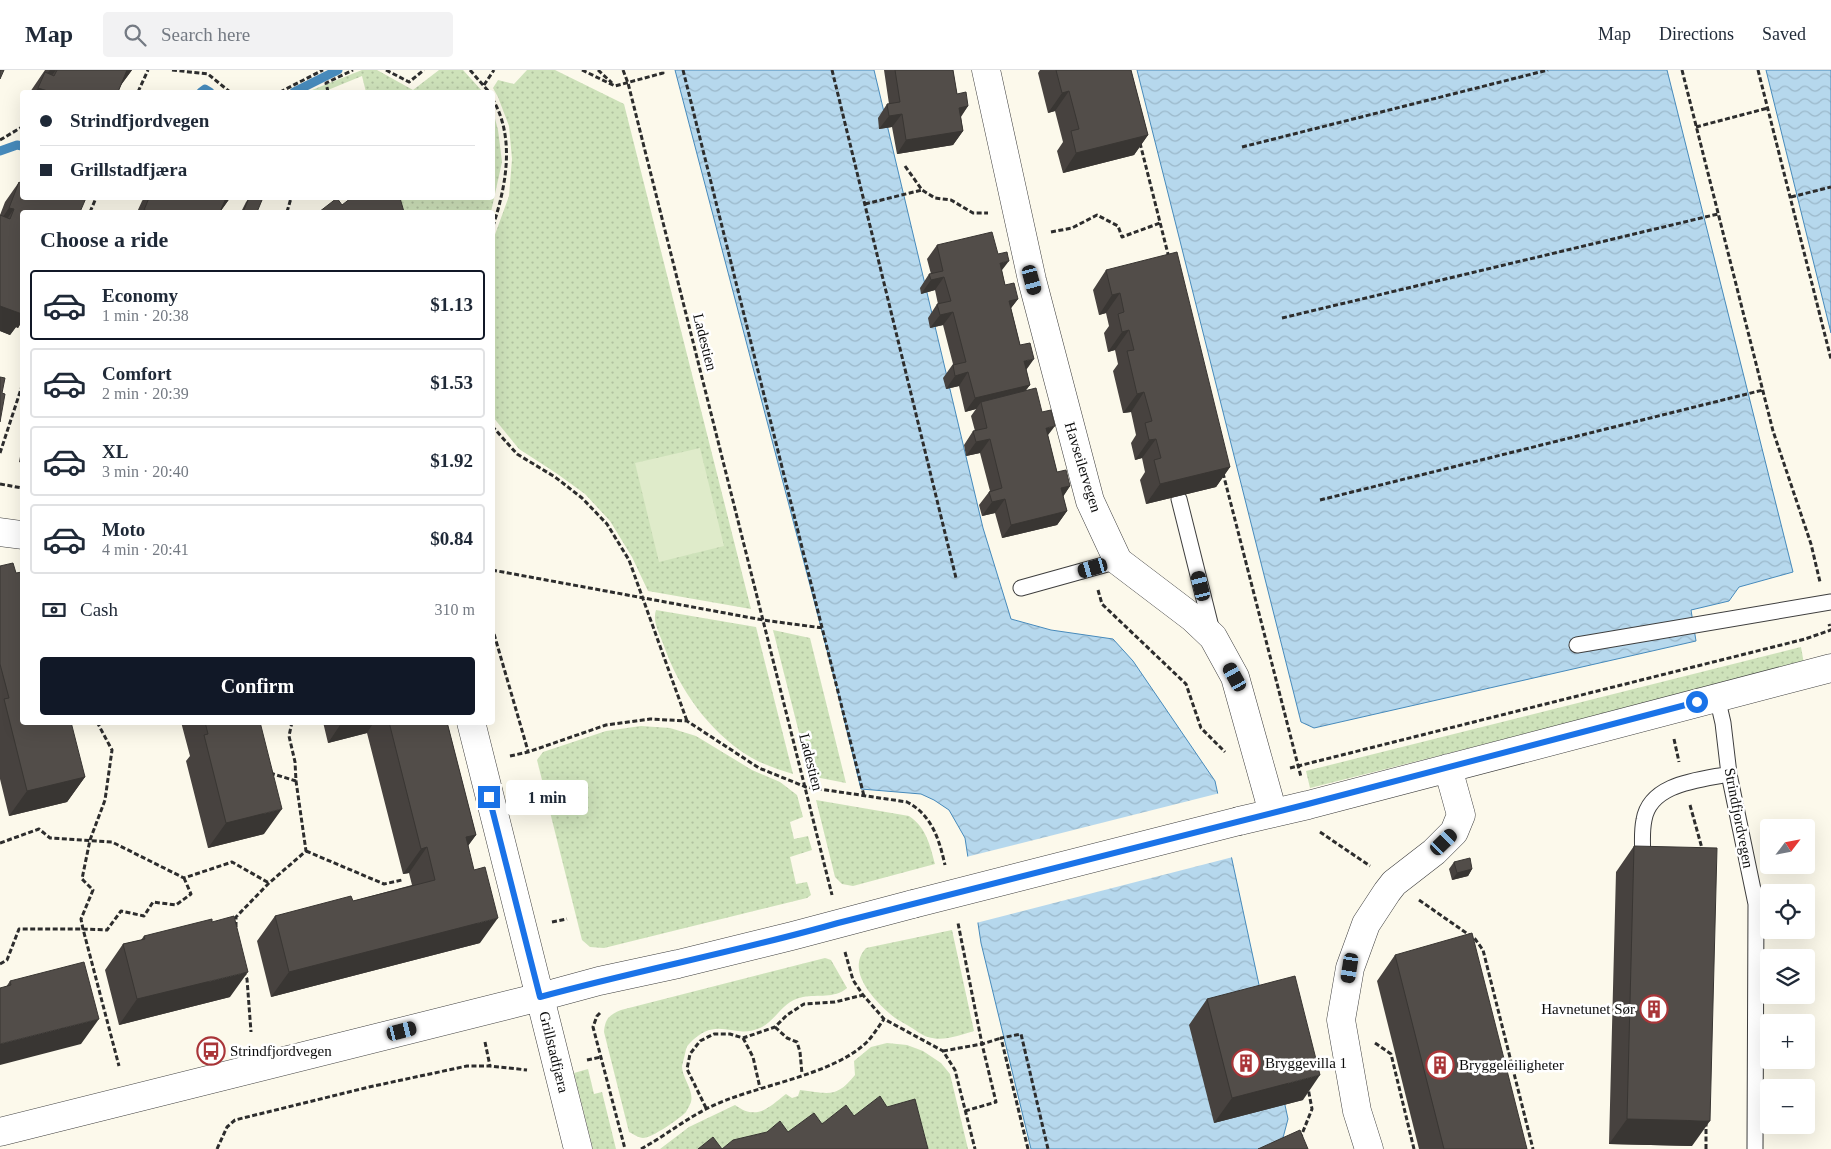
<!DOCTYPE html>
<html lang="en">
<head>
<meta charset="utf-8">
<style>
	:root { --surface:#fff; --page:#f2f2f3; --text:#1f2937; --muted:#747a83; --line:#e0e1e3; --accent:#111827 }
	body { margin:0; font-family:"Times New Roman",serif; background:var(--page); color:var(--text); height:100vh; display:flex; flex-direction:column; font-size:19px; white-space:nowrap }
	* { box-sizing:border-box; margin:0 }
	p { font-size:16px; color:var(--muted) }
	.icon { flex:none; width:28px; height:28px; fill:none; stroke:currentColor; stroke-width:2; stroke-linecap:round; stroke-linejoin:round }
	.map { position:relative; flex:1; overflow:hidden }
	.sheet { position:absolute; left:20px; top:140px; width:475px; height:515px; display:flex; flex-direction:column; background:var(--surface); border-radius:5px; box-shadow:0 5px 20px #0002 }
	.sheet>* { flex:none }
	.guide { position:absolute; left:20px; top:20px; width:475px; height:110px; border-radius:5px; box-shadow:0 5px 20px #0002; display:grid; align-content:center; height:110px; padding:0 20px; background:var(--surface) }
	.needle { width:32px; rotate:58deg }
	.controls { position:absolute; left:1760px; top:749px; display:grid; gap:10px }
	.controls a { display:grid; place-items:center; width:55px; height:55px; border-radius:5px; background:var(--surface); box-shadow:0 5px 20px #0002; font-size:25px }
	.end { position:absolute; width:22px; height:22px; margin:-11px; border:6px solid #1a73e8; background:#fff; box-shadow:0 0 0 2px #fff }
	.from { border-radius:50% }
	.bubble { position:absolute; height:35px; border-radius:5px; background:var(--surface); box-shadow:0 5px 20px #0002; font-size:16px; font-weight:600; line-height:35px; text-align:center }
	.car { position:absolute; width:15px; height:30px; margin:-15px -8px; border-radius:6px; box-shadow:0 0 4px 1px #0007; background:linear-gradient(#222 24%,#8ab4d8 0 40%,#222 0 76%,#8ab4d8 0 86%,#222 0) }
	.guide b { display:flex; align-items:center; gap:18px; height:48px; font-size:19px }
	.guide b+b { border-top:1px solid var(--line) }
	.guide i { width:12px; height:12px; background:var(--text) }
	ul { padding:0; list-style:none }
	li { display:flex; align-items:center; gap:15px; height:70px; margin:0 10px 8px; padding:0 10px; border:2px solid var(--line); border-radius:5px }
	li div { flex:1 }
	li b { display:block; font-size:19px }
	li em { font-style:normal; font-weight:600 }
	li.on { border-color:var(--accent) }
	li>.icon { width:45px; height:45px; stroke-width:1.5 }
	h2 { padding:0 20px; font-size:22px; line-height:60px }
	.pay { display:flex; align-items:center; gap:12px; height:55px; padding:0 20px; font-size:19px }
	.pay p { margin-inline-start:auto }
	.button { display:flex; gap:10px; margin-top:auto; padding:10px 20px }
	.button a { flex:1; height:58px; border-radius:5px; background:var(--accent); color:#fff; font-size:20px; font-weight:600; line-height:58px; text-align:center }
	header { display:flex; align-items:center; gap:30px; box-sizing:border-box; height:70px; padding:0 25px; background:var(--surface); border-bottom:1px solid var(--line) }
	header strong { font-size:24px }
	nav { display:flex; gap:28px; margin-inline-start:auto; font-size:18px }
	.search { width:350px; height:45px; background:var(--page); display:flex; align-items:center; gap:12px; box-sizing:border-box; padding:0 18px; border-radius:5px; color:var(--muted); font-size:19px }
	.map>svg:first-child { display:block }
	.grass { fill:url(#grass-dots) }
	.pitch { fill:#dfebca }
	.water { fill:url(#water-waves); stroke:#478abb }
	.pier { fill:#fcf9eb }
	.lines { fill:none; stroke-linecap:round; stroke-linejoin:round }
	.stream { stroke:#478abb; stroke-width:9 }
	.service-casing { stroke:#3e3e3e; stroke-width:17 }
	.minor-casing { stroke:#3e3e3e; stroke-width:29 }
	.path { stroke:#2d2d2d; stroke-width:3; stroke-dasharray:5 2.5; stroke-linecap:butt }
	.service { stroke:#fff; stroke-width:15 }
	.minor { stroke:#fff; stroke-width:28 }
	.minor-bridge-casing { stroke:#3e3e3e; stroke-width:29; stroke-linecap:butt }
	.minor-bridge { stroke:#fff; stroke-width:28 }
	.wall { fill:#47423f }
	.shaded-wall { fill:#393633 }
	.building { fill:#524d49; stroke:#393633 }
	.route { stroke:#1a73e8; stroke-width:6 }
	.labels { text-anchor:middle; stroke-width:5; stroke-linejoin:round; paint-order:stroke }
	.street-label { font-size:15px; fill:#0b0b0b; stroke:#fff }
	.poi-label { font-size:15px; fill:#0b0b0b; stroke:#fff; text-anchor:start }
</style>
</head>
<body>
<header>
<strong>Map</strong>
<div class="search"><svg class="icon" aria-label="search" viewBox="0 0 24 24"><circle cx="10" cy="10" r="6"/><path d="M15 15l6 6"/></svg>Search here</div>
<nav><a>Map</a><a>Directions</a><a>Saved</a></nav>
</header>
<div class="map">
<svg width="1831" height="1079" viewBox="0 0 1831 1079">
	<defs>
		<pattern id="grass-dots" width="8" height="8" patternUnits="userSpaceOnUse" patternTransform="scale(1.25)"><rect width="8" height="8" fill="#cee2ba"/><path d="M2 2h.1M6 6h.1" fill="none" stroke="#b0c19f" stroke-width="1.8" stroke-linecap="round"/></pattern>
		<pattern id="water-waves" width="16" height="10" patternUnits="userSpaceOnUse" patternTransform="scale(1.25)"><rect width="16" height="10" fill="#b6d8ed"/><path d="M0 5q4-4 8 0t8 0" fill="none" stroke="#9bb8ca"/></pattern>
	</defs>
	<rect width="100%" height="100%" fill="#fcf9eb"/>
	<path class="grass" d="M362,0H377L413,20L439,0H463L483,22H366L362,6L323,22H307Z
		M527,0H555L624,34L751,539L648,521L632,487L610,451L585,424L556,403L519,379L493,347V170L509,126L512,89L509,56L498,27L493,18L498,10L514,14Z
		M493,41L498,60L502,92L491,142H392L389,128H492Z
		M656,540L756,557L793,704C777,699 761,694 747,685C708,660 679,619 664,576C660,564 652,552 656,540Z
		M773,560L810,568L846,713L810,706Z
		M1801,577L1804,594L1310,718L1306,701Z
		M641,656L670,658L696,666L752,700L780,712L797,725L803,747L790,752L794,769L808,766L812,780L790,787L796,814L807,812L811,825L807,828L604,878L590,877L582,870L537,690L543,682L606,661Z
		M816,730L909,746C926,757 930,775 935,794L853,816L842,814L835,807Z
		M952,860L974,961C960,965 943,972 928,967C923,966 917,961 912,958C904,953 895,949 889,943C872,928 846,900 866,878Z
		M825,888L831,890L847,918C834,929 818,924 803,927C783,930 777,950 760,958C733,970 717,944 689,974C686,977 686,980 685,984C684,988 683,992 682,996C682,1008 694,1020 691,1032C690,1035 687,1040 686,1042C679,1049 652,1068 643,1068C639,1068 633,1064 629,1062L604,962C605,949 609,945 621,940Z
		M887,973L907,975L923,981L941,993L950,1004L968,1079H905L814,1069L734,1079H660L689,1057L735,1035C757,1051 768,1038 786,1024L792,1028L798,1026L800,1020C828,1023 836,1029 855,1005L854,991L871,977Z
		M588,999L594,1024L602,1022L616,1079H593L574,1003Z"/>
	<path class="pitch" d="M700,378L724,476L659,492L635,393Z"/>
	<path class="water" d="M675,0H874L983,458L1011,549L1051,560L1113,569L1133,591L1215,711L1288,1049L1280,1079H1031L981,873L965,768L949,740L934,730L921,724L861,719L833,603Z
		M1137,0H1667L1793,502L1739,517L1729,531L1691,540L1696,571L1314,658L1301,652Z
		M1766,0H1831V263Z"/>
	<path class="pier" d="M1220,723L1233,787L976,853L966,787Z"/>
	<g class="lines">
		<path class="stream" d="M201,22L205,19L210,22
			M294,22L338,0
			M0,81L17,75L22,76"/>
		<g class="service-casing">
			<path id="service" d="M1179,429L1212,561
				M1021,518L1118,491
				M1577,575L1831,532
				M1717,627L1723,653L1729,704L1756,834L1755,1079
				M1643,793C1643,779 1641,764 1644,750C1650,713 1700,710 1729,704"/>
		</g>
		<g class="minor-casing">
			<path id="minor" d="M986,0L1032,210L1090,431L1118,491L1193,548L1213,567L1235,607L1273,743
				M0,462L22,465
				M471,652L578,1079
				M1239,751L1308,735L1831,598
				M0,1062L540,927L599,911L678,894L792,866L913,834
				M1369,1079L1357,1041L1341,950L1350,898L1366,854L1387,822L1394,813L1434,782L1454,762L1461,745L1448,698"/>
		</g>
		<path class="path" d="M172,0L208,4L230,22
			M386,0L409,12L424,0
			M470,0L489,22
			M582,0L615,16L663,3L662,0
			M598,0L612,13
			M623,0L628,13L832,825
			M683,0L864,726
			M832,0L956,508
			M1682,0L1773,361L1811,474L1820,512
			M1758,0L1831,289
			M484,15L494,0
			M138,22L148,0
			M280,22L323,0
			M328,22L326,13L353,0
			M492,28C516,68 506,117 492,159
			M1696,57L1768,38
			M0,70L22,57
			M1140,73L1169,188
			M1242,77L1548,0
			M905,96L922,120L935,128L951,130L973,143H988
			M1791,127L1831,117
			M865,134L922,120
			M90,142L96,128
			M287,142L291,128
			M1051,162L1072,158L1097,145L1118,156L1122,167L1160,153
			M1282,248L1718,144
			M492,356L517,384L555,407L582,428L607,454L629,490L687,651
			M0,383L22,316
			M1223,403L1301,707
			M0,414L22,418
			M1320,430L1763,320
			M492,500L763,550L823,558
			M1098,520L1102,534L1186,614L1201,658L1225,682
			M492,557L528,681
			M97,652L112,680L105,730L90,770L82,809L93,820L81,849L83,859L119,996
			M1674,669L1679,692
			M510,686L528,682L606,655L650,649L687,651L759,698L806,717L907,732C932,745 939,769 945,795
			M1290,698L1805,569L1831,560L1829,554
			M270,703L296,711
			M1690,735L1703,782
			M1320,762L1370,796
			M0,773L39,759L50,768L112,772L184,808L232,792L269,813
			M306,781L384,814L402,810
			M1419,830L1475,869L1483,880L1533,1079
			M552,852L567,849
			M236,857V847L269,813L306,781L296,711L295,692L289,666L292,652
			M845,882L853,910L863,925L884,949L943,981L955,1000L975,1079
			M0,894L7,890L19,859H83L107,860L121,841L144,846L153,832L176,835L191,824L184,808
			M243,901L247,909L251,962
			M600,943L597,946L593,957L625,1079
			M775,957L787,968L797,972L800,982L802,1004
			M743,968L753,987L760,1018
			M485,972L490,996
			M1375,973L1391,984L1414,1079
			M943,981L982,974L958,853
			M587,990L601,987
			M706,1038L687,999L690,984L700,971L714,964H730L743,968L775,957L787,945L804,934L835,932L863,925
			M965,1041L996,1032L982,974L1001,968
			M1300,1069L1312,1039L1308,1018
			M217,1079L227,1057L235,1050L369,1017L467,996H490L527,1000
			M641,1079C663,1067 683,1051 706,1039C752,1015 832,1007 868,971C874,964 879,956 884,949
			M1028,1079L1001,968L1021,964L1048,1079
			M1706,1079V1052"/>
		<use href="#service" class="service"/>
		<use href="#minor" class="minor"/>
		<g class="minor-bridge-casing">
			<path id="minor-bridge" d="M913,834L1239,751"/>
		</g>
		<use href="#minor-bridge" class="minor-bridge"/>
	</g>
	<path class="wall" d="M45,0H132L121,15L118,22H30Z
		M884,0H953L957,24L968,36L961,47L963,61L953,75L897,84L892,57L879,59L878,48L887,34H889Z
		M1040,0H1131L1148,65L1134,85L1063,103L1057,81L1063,72L1055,41L1048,43L1038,3Z
		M19,112L22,142V251L18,258L16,257L10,265L0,261V145L5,132Z
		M144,128H230L220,142H137L142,131Z
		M249,128H257V142H241L246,132Z
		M937,175L1002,201L1005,215L1018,229L1011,238L1030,315L1025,321L1048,366L1057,402L1070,416L1063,426L1067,441L1057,455L1002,468L995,443L982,446L979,435L989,422L990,421L980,383L966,386L964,375L973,361H975L971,346L976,339L965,342L959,316L946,319L943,308L953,294L943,255L930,258L928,248L937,234H938L935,220L921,224L920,218L929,204H931L927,189Z
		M1106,200L1230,397L1216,417L1146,434L1140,410L1145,402L1142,388L1135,390L1131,373L1136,365L1131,342L1123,343L1113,301L1118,294L1115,280L1108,282L1104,263L1109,256L1106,243L1099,245L1093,220Z
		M22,376V393L19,392Z
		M0,496L16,503L85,707L67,732L9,746L0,709Z
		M181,652H260L264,764L208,778L186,691L190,686Z
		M323,652H447L476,765L468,775L480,873L271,927L257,871L275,846L353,831L412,815L409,803L403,804L367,663L328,673Z
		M1634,776L1692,1076L1609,1074L1616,802Z
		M1454,792L1472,799L1468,806L1452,810L1449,799Z
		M144,866L230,927L119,955L105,900L123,874L141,870Z
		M1395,885L1527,1079H1419L1377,911Z
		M10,911L81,974L6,917Z
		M1207,929L1303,1030L1214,1053L1189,955Z"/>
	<path class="shaded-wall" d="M50,0H56L44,16L40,14Z
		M125,0H132L121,15L116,13Z
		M38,18L51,22H35Z
		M1069,21L1055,41L1048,43L1062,23Z
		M968,36L958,50L959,38Z
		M902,44L892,57L879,59L889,46Z
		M963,61L953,75L897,84L906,70Z
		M1148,65L1134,85L1063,103L1076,83Z
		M225,128H230L220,142Z
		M9,138L14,139L0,159V151Z
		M144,140L149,141L148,142H142Z
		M1009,191L999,204L1000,193Z
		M944,207L935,220L921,224L931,210Z
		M1120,223L1106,243L1099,245L1112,225Z
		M1018,229L1008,242L1009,231Z
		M0,236L22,244V251L18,258L16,257L10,265L0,261Z
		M953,242L943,255L930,258L940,245Z
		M1129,260L1115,280L1108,282L1122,262Z
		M1034,289L1024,303V291Z
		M968,302L959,316L946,319L955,306Z
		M1030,315L1020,328L981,332L976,339L965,342L975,328Z
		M1144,322L1131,342L1123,343L1137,324Z
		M1055,356L1045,369L1046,358Z
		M990,369L980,383L966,386L976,372Z
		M1156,369L1142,388L1135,390L1149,370Z
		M1230,397L1216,417L1146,434L1160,414Z
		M1070,416L1061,430V418Z
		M1005,429L995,443L982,446L992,432Z
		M1067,441L1057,455L1002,468L1011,455Z
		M342,652H374L367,663L328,673Z
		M85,707L67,732L9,746L27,721Z
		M282,739L264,764L208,778L226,753Z
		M476,765L458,790L466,767Z
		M427,777L409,803L403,804L421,779Z
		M1472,799L1468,806L1452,810L1457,803Z
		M498,848L480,873L271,927L289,902Z
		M248,902L230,927L119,955L137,929Z
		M99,949L81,974L0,995V974Z
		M1320,1005L1303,1030L1214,1053L1232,1028Z
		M1627,1049L1710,1051L1692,1076L1609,1074Z"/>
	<path class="building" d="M0,0H4L0,9Z
		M57,0H127L118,22H51L38,18L45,2L54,6Z
		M895,0H953L957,24L966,22L968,36L959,38L963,61L906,70L902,44L889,46L887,34L900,32Z
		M1056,0H1131L1148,65L1076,83L1071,61L1079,59L1069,21L1062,23Z
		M19,112L22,114V128H86L80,142H22V244L0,236V145L10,149L14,139L9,138Z
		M149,128H226L220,142H149V141L144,140Z
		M249,128H257L262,130L257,142H243Z
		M337,128L342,135L351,128H400L404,142H319Z
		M992,162L998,184L1007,182L1008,187L1009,191L1000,193L1005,215L1014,213L1018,229L1009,231L1020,275L1030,273L1034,289L1024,291L1030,315L975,328L968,302L955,306L953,295L966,292L953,242L940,245L937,234L951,231L944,207L931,210L929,204L943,201L937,175Z
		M1177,182L1230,397L1160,414L1154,390L1161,388L1156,369L1149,370L1145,353L1152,351L1144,322L1137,324L1127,281L1134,280L1129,260L1122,262L1118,244L1124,242L1120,223L1112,225L1106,200Z
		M0,307L5,308L2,323L5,324L0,352Z
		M1036,318L1042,342L1051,340L1055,356L1046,358L1057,402L1066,400L1070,416L1061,418L1067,441L1011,455L1005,429L992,432L989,422L1002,418L990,369L976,372L973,361L987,358L981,332Z
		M13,493L16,503L22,502V652H71L85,707L27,721L4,629L9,628L0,594V496Z
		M205,652H260L282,739L226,753L204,665L208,664Z
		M389,652H447L476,765L466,767L474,800L485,797L498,848L289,902L275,846L351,826L353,831L435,810L427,777L421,779Z
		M1634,776L1717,778L1710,1051L1627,1049Z
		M1470,788L1472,799L1457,803L1454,792Z
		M234,846L248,902L137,929L123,874L145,869L144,866L212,849V852Z
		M1472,863L1527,1079H1444L1395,885Z
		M84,892L99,949L0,974V918L11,915L10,911Z
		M1295,906L1320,1005L1232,1028L1207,929Z
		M880,1026L887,1037L915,1029L928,1079H722L733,1070L767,1062L780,1051L788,1062L814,1043L822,1054L846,1035L854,1046Z
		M1300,1060L1308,1079H1258Z
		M713,1067L722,1079H698Z"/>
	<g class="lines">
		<path class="route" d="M489,727L540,927C639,900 740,881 838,853L1308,734L1697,632"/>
	</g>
	<defs>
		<g id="building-ring" transform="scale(1.4375)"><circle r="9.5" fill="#fff" stroke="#a93538" stroke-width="1.5"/><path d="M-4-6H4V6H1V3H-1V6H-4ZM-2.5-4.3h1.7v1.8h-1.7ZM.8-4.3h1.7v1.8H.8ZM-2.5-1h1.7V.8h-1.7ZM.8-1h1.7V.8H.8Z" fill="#a93538"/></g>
		<g id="bus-ring" transform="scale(1.4375)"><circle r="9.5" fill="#fff" stroke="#a93538" stroke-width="1.5"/><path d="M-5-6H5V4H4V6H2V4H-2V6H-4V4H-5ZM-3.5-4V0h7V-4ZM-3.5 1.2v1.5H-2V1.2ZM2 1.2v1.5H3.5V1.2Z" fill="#a93538"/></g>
	</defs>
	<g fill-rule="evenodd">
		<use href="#building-ring" x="1654" y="939"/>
		<use href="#bus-ring" x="211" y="981"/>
		<use href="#building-ring" x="1246" y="993"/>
		<use href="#building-ring" x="1440" y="995"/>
	</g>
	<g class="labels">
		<g class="street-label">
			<text transform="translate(705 272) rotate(76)" y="5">Ladestien</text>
			<text transform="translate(1083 397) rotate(73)" y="5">Havseilervegen</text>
			<text transform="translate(811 692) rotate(76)" y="5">Ladestien</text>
			<text transform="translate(1739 748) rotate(79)" y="5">Strindfjordvegen</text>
			<text transform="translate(554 982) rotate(76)" y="5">Grillstadfjæra</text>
		</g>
		<g class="poi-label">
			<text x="1635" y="944" text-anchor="end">Havnetunet Sør</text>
			<text x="230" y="986">Strindfjordvegen</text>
			<text x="1265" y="998">Bryggevilla 1</text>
			<text x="1459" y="1000">Bryggeleiligheter</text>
		</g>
	</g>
</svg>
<div class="controls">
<a><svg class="needle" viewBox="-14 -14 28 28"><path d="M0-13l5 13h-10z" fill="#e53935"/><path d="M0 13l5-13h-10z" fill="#747a83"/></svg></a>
<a><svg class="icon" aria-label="locate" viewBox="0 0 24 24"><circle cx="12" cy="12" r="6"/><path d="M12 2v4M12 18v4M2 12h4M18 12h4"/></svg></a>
<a><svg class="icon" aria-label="layers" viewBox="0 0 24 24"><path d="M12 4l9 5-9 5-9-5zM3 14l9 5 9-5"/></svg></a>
<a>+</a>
<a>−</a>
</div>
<i class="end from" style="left:1697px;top:632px"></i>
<i class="end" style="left:489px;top:727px"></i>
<div class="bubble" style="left:506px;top:710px;width:82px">1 min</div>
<i class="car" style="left:1032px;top:210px;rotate:165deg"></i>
<i class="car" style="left:1093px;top:498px;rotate:254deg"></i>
<i class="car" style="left:1201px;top:516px;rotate:346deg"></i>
<i class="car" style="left:1235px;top:607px;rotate:331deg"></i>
<i class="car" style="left:1444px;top:772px;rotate:46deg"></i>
<i class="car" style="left:1350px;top:898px;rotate:189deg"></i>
<i class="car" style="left:402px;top:961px;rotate:76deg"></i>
<div class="guide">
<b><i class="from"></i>Strindfjordvegen</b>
<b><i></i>Grillstadfjæra</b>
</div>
<section class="sheet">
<h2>Choose a ride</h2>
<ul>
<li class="on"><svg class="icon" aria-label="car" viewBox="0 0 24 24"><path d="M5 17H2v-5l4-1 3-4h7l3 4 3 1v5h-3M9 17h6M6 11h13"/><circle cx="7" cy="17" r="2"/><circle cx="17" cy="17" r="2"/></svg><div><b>Economy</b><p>1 min · 20:38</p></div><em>$1.13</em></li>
<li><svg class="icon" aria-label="car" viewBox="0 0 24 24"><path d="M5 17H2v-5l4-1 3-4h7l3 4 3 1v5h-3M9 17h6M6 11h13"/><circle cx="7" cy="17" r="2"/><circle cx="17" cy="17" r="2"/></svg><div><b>Comfort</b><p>2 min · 20:39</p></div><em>$1.53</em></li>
<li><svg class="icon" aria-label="car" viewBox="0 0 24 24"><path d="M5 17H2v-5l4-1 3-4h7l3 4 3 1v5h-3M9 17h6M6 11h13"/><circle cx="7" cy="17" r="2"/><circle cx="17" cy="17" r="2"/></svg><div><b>XL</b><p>3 min · 20:40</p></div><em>$1.92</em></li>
<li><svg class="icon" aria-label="car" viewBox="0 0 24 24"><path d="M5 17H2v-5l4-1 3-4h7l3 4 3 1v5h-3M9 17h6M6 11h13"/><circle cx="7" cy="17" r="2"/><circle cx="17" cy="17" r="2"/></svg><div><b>Moto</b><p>4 min · 20:41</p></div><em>$0.84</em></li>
</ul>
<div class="pay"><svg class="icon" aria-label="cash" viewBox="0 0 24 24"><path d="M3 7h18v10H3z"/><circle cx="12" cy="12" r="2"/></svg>Cash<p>310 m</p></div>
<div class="button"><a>Confirm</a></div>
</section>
</div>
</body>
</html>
